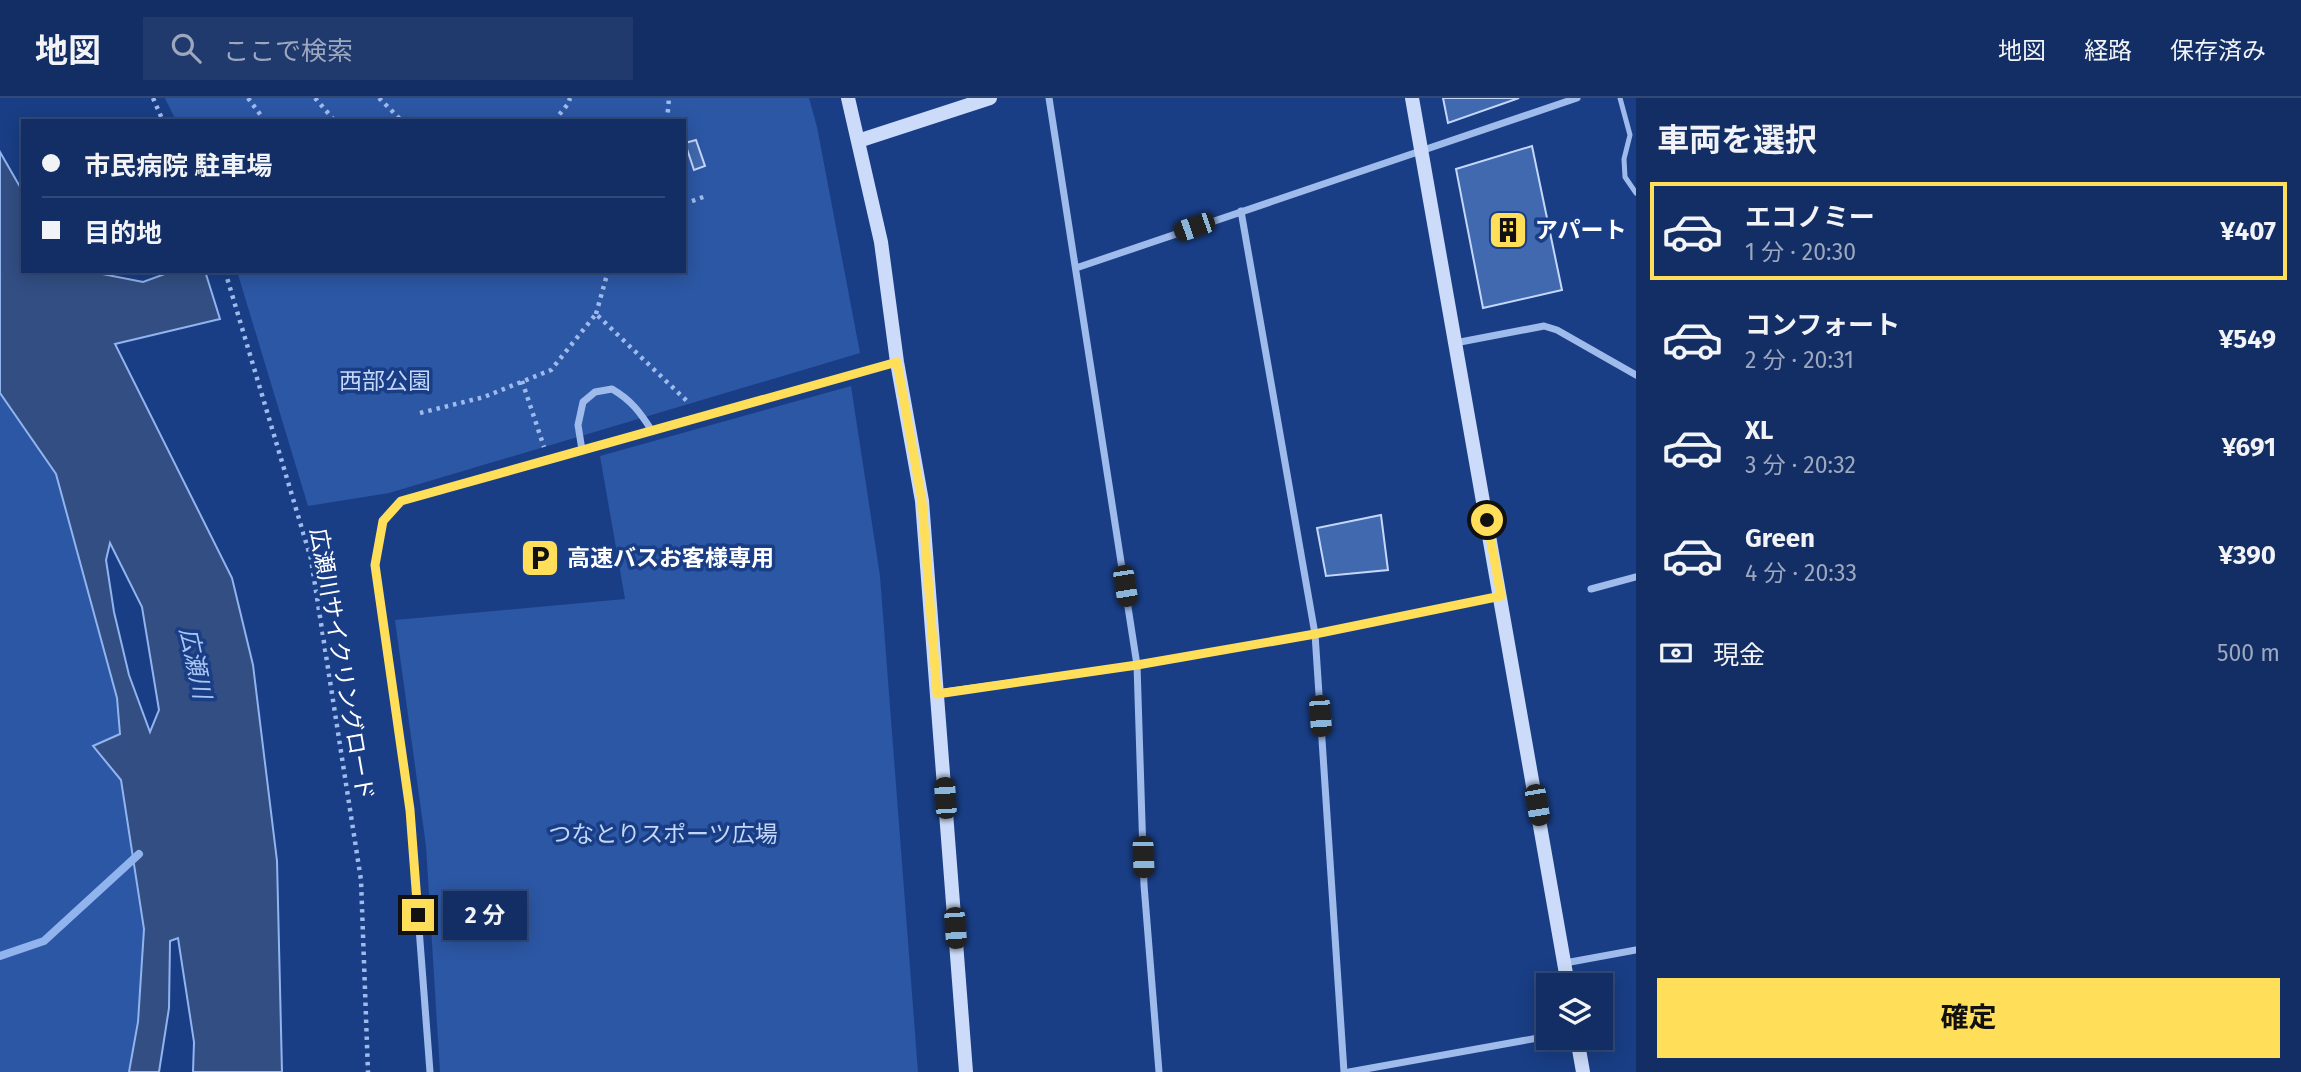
<!DOCTYPE html>
<html lang="ja">
<head>
<meta charset="utf-8">
<style>
	:root { --surface:#132e64; --page:#203a6d; --text:#f1f3f6; --muted:#9da8bf; --line:#324a78; --accent:#ffde5a }
	body { margin:0; font-family:"Fira Sans","Noto Sans JP",sans-serif; background:var(--page); color:var(--text); height:100vh; display:flex; flex-direction:column; font-size:26px; white-space:nowrap }
	* { box-sizing:border-box; margin:0 }
	p { font-size:23px; color:var(--muted) }
	.icon { flex:none; width:38px; height:38px; fill:none; stroke:currentColor; stroke-width:2; stroke-linecap:round; stroke-linejoin:round }
	.map { position:relative; flex:1; overflow:hidden }
	.details { display:flex; flex-direction:column; background:var(--surface); width:665px }
	.details>* { flex:none }
	.hud { position:absolute; left:21px; top:21px; width:665px; height:154px; border-radius:0px; box-shadow:0 4px 18px #0003,0 0 0 2px var(--line); display:grid; align-content:center; height:154px; padding:0 21px; background:var(--surface) }
	.buttons { position:absolute; left:1536px; top:875px; display:grid; gap:14px }
	.buttons a { display:grid; place-items:center; width:77px; height:77px; border-radius:0px; background:var(--surface); box-shadow:0 4px 18px #0003,0 0 0 2px var(--line); font-size:35px }
	.end { position:absolute; width:32px; height:32px; margin:-16px; border:9px solid #ffde5a; background:#111; box-shadow:0 0 0 4px #111 }
	.from { border-radius:50% }
	.bubble { position:absolute; height:49px; border-radius:0px; background:var(--surface); box-shadow:0 4px 18px #0003,0 0 0 2px var(--line); font-size:23px; font-weight:700; line-height:49px; text-align:center }
	.car { position:absolute; width:21px; height:42px; margin:-21px -10px; border-radius:9px; box-shadow:0 0 5px 2px #0007; background:linear-gradient(#222 24%,#8ab4d8 0 40%,#222 0 76%,#8ab4d8 0 86%,#222 0) }
	.hud b { display:flex; align-items:center; gap:24px; height:66px; font-size:26px }
	.hud b+b { border-top:2px solid var(--line) }
	.hud i { width:18px; height:18px; background:var(--text) }
	ul { padding:0; list-style:none }
	li { display:flex; align-items:center; gap:21px; height:98px; margin:0 14px 10px; padding:0 7px; border:4px solid transparent; border-radius:0px }
	li div { flex:1 }
	li b { display:block; font-size:26px }
	li em { font-style:normal; font-weight:700 }
	li.active { border-color:var(--accent) }
	li>.icon { width:63px; height:63px; stroke-width:1.5 }
	h2 { padding:0 21px; font-size:32px; line-height:84px }
	.pay { display:flex; align-items:center; gap:18px; height:77px; padding:0 21px; font-size:26px }
	.pay p { margin-inline-start:auto }
	.primary-button { display:flex; gap:14px; margin-top:auto; padding:14px 21px }
	.primary-button a { flex:1; height:80px; border-radius:0px; background:var(--accent); color:#111; font-size:28px; font-weight:700; line-height:80px; text-align:center }
	header { display:flex; align-items:center; gap:42px; box-sizing:border-box; height:98px; padding:0 35px; background:var(--surface); border-bottom:2px solid var(--line) }
	header strong { font-size:33px }
	nav { display:flex; gap:38px; margin-inline-start:auto; font-size:24px }
	.search { width:490px; height:63px; background:var(--page); display:flex; align-items:center; gap:18px; box-sizing:border-box; padding:0 24px; border-radius:0px; color:var(--muted); font-size:26px }
	main { display:flex; flex:1; min-height:0 }
	.map>svg:first-child { display:block }
	.green { fill:#2c57a4 }
	.water { fill:#324e83; stroke:#91b4ef; stroke-width:2; fill-rule:evenodd }
	.lines { fill:none; stroke-linecap:round; stroke-linejoin:round }
	.stream { stroke:#91b4ef; stroke-width:8 }
	.building { fill:#4169af; stroke:#c4d7f9; stroke-width:2 }
	.path { stroke:#9fbbec; stroke-width:4.5; stroke-dasharray:3.5 5; stroke-linecap:butt }
	.lane { stroke:#9fbbec; stroke-width:5 }
	.street { stroke:#9fbbec; stroke-width:7 }
	.secondary { stroke:#cbdbf9; stroke-width:14 }
	.route { stroke:#ffde5a; stroke-width:9 }
	.labels { text-anchor:middle; stroke-width:7; stroke-linejoin:round; paint-order:stroke }
	.poi-label { font-size:23px; font-weight:bold; fill:#fff; stroke:#193e85; text-anchor:start }
	.park-label { font-size:23px; fill:#c4d7f9; stroke:#193e85 }
	.street-label { font-size:23px; fill:#fff; stroke:#193e85 }
	.water-label { font-size:24px; font-style:italic; fill:#aac5f4; stroke:#193e85 }
</style>
</head>
<body>
<header>
<strong>地図</strong>
<div class="search"><svg class="icon" aria-label="search" viewBox="0 0 24 24"><circle cx="10" cy="10" r="6"/><path d="M15 15l6 6"/></svg>ここで検索</div>
<nav><a>地図</a><a>経路</a><a>保存済み</a></nav>
</header>
<main>
<div class="map">
<svg width="1636" height="974" viewBox="0 0 1636 974">
	<rect width="100%" height="100%" fill="#193e85"/>
	<path class="green" d="M165,0H809L817,29L860,255L389,395L308,408L237,173H684V23H176Z
		M851,288L880,478L918,974H440L426,748L395,522L625,501L600,358Z
		M0,295L56,376L117,600L120,636L93,648L121,682L144,831L138,924L129,974H0Z"/>
	<path class="water" d="M0,54L23,94V173H87L143,184L173,173H205L220,221L115,246L232,480L253,567L277,763L282,974H193L194,944L178,840L170,843L169,910L159,974H129L138,924L144,831L121,682L93,648L120,636L117,600L56,376L0,295ZM110,445L142,509L159,612L150,634L129,577L114,514L106,462Z"/>
	<g class="lines">
		<path class="stream" d="M0,858L44,843L139,756"/>
	</g>
	<path class="building" d="M1443,0H1519L1448,25Z
		M696,42L705,68L694,72L685,45Z
		M1532,48L1562,192L1483,210L1456,71Z
		M1381,417L1388,472L1326,478L1317,430Z"/>
	<g class="lines">
		<path class="path" d="M153,0L163,23
			M248,0L265,23
			M315,0L335,23
			M379,0L402,23
			M554,23L568,6L570,0
			M667,23L669,0
			M684,106L706,98
			M225,173L311,461L361,782L368,974
			M596,216L608,173
			M522,283L544,349
			M420,315L484,299L551,272L596,216L689,305"/>
		<path class="lane" d="M1620,0L1630,37L1624,61L1625,79L1636,95"/>
		<path class="street" d="M1049,0L1137,567L1144,787L1159,974
			M1241,113L1315,536L1344,974
			M1076,170L1577,0
			M1455,245L1544,228L1557,232L1636,277
			M582,352L578,327L583,304L595,294L612,291C631,302 640,314 652,333
			M1591,491L1636,479
			M937,595L1137,567L1315,536L1501,498
			M1565,865L1636,852
			M430,974L410,712L375,467L383,423L401,403L897,264
			M1349,974L1549,938"/>
		<path class="secondary" d="M848,0L881,144L897,264L922,403L966,974
			M1412,0L1568,887
			M858,43L990,0
			M1577,940L1583,974"/>
	</g>
	<g class="lines">
		<path class="route" d="M418,817L410,712L375,467L383,423L401,403L897,264L922,403L937,596L1137,567L1315,536L1501,498L1487,422"/>
	</g>
	<defs>
		<g id="building-square" transform="scale(2.0125)"><rect x="-9" y="-9" width="18" height="18" rx="4" fill="#ffde5a" stroke="#193e85"/><path d="M-4-6H4V6H1V3H-1V6H-4ZM-2.5-4.3h1.7v1.8h-1.7ZM.8-4.3h1.7v1.8H.8ZM-2.5-1h1.7V.8h-1.7ZM.8-1h1.7V.8H.8Z" fill="#111"/></g>
		<g id="parking-square" transform="scale(2.0125)"><rect x="-9" y="-9" width="18" height="18" rx="4" fill="#ffde5a" stroke="#193e85"/><path d="M-3.5-5.5H1a3.5 3.5 0 0 1 0 7H-1V5.5H-3.5ZM-1-3.4V-.6H.8a1.4 1.4 0 0 0 0-2.8Z" fill="#111"/></g>
	</defs>
	<g fill-rule="evenodd">
		<use href="#building-square" x="1508" y="132"/>
		<use href="#parking-square" x="540" y="460"/>
	</g>
	<g class="labels">
		<g class="poi-label">
			<text x="1535" y="140">アパート</text>
			<text x="567" y="468">高速バスお客様専用</text>
		</g>
		<g class="park-label">
			<text x="385" y="291">西部公園</text>
			<text x="663" y="744">つなとりスポーツ広場</text>
		</g>
		<g class="street-label">
			<text transform="translate(342 566) rotate(80)" y="8">広瀬川サイクリングロード</text>
		</g>
		<g class="water-label">
			<text transform="translate(195 565) rotate(78)" y="8">広瀬川</text>
		</g>
	</g>
</svg>
<div class="buttons">
<a><svg class="icon" aria-label="layers" viewBox="0 0 24 24"><path d="M12 4l9 5-9 5-9-5zM3 14l9 5 9-5"/></svg></a>
</div>
<i class="end from" style="left:1487px;top:422px"></i>
<i class="end" style="left:418px;top:817px"></i>
<div class="bubble" style="left:443px;top:793px;width:84px">2 分</div>
<i class="car" style="left:1194px;top:129px;rotate:251deg"></i>
<i class="car" style="left:1125px;top:488px;rotate:171deg"></i>
<i class="car" style="left:1320px;top:618px;rotate:176deg"></i>
<i class="car" style="left:945px;top:700px;rotate:356deg"></i>
<i class="car" style="left:1537px;top:707px;rotate:170deg"></i>
<i class="car" style="left:1143px;top:759px;rotate:178deg"></i>
<i class="car" style="left:955px;top:830px;rotate:176deg"></i>
<div class="hud">
<b><i class="from"></i>市民病院 駐車場</b>
<b><i></i>目的地</b>
</div>
</div>
<section class="details">
<h2>車両を選択</h2>
<ul>
<li class="active"><svg class="icon" aria-label="car" viewBox="0 0 24 24"><path d="M5 17H2v-5l4-1 3-4h7l3 4 3 1v5h-3M9 17h6M6 11h13"/><circle cx="7" cy="17" r="2"/><circle cx="17" cy="17" r="2"/></svg><div><b>エコノミー</b><p>1 分 · 20:30</p></div><em>¥407</em></li>
<li><svg class="icon" aria-label="car" viewBox="0 0 24 24"><path d="M5 17H2v-5l4-1 3-4h7l3 4 3 1v5h-3M9 17h6M6 11h13"/><circle cx="7" cy="17" r="2"/><circle cx="17" cy="17" r="2"/></svg><div><b>コンフォート</b><p>2 分 · 20:31</p></div><em>¥549</em></li>
<li><svg class="icon" aria-label="car" viewBox="0 0 24 24"><path d="M5 17H2v-5l4-1 3-4h7l3 4 3 1v5h-3M9 17h6M6 11h13"/><circle cx="7" cy="17" r="2"/><circle cx="17" cy="17" r="2"/></svg><div><b>XL</b><p>3 分 · 20:32</p></div><em>¥691</em></li>
<li><svg class="icon" aria-label="car" viewBox="0 0 24 24"><path d="M5 17H2v-5l4-1 3-4h7l3 4 3 1v5h-3M9 17h6M6 11h13"/><circle cx="7" cy="17" r="2"/><circle cx="17" cy="17" r="2"/></svg><div><b>Green</b><p>4 分 · 20:33</p></div><em>¥390</em></li>
</ul>
<div class="pay"><svg class="icon" aria-label="cash" viewBox="0 0 24 24"><path d="M3 7h18v10H3z"/><circle cx="12" cy="12" r="2"/></svg>現金<p>500 m</p></div>
<div class="primary-button"><a>確定</a></div>
</section>
</main>
</body>
</html>
